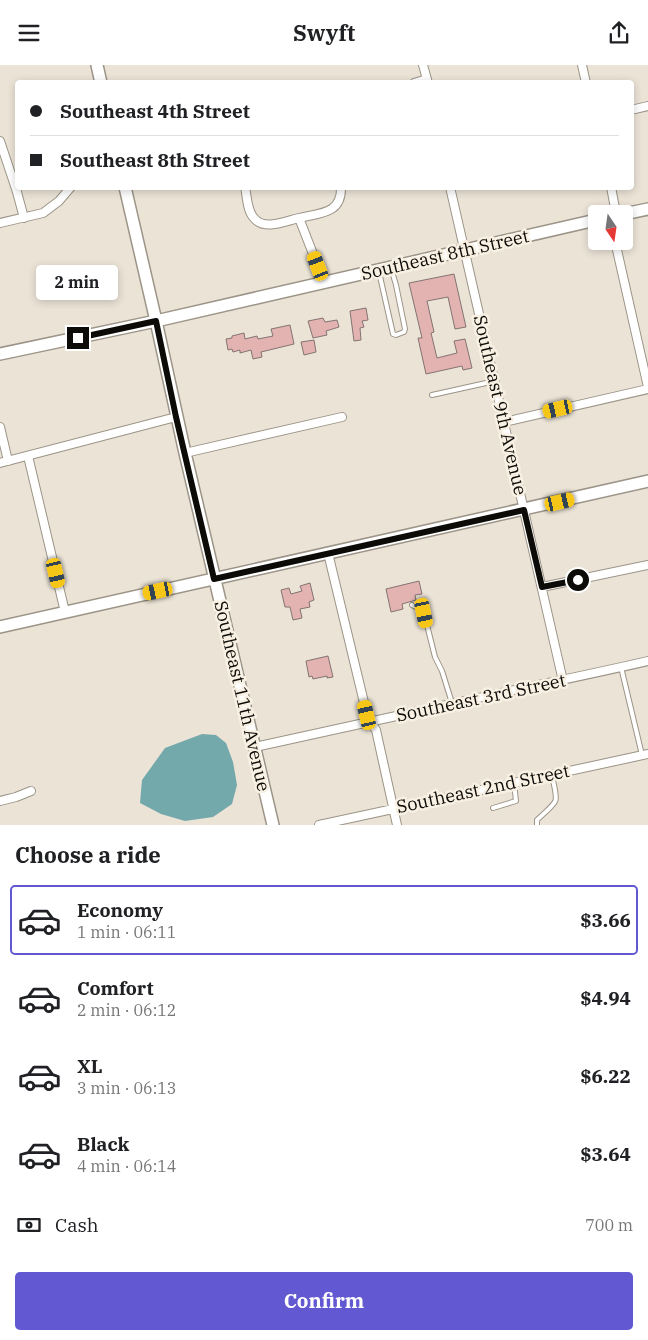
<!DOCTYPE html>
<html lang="en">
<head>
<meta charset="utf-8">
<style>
	:root { --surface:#fff; --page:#f2f2f2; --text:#202124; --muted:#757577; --line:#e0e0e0; --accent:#6258d1 }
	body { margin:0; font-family:"IBM Plex Serif",serif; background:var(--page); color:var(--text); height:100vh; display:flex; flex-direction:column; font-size:19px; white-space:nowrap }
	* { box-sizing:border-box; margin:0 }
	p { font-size:16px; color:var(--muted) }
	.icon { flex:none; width:28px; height:28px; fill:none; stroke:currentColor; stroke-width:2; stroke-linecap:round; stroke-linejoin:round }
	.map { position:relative; height:760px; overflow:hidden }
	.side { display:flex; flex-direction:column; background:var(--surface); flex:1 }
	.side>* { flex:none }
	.top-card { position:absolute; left:15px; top:15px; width:619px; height:110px; border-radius:5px; box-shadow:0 2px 8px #0003; display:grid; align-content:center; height:110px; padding:0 15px; background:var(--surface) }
	.needle { width:32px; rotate:167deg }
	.fabs { position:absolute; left:588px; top:140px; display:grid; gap:10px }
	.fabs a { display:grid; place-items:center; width:45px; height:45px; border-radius:5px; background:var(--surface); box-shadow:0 2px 8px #0003; font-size:25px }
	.end { position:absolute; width:22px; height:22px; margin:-11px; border:6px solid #0d0b07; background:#fff; box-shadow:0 0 0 2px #fff }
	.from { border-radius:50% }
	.bubble { position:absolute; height:35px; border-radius:5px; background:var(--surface); box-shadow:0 2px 8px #0003; font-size:16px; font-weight:800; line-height:35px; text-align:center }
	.car { position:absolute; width:15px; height:30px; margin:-15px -8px; border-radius:6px; box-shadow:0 0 4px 1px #0007; background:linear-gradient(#f5c518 24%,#345 0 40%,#f5c518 0 76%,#345 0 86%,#f5c518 0) }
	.top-card b { display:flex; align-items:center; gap:18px; height:48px; font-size:19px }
	.top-card b+b { border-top:1px solid var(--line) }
	.top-card i { width:12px; height:12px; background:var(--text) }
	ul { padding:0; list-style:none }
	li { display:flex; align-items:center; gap:15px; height:70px; margin:0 10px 8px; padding:0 5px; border:2px solid transparent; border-radius:5px }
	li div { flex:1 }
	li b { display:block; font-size:19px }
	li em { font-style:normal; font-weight:800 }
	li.active { border-color:var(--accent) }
	li>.icon { width:45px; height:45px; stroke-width:1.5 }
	h2 { padding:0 15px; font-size:22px; line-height:60px }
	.pay { display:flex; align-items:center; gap:12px; height:55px; padding:0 15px; font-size:19px }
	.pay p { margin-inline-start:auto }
	.button { display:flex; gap:10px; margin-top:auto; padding:10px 15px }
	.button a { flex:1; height:58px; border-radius:5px; background:var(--accent); color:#fff; font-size:20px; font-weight:800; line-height:58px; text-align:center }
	header { display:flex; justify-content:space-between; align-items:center; height:65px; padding:0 15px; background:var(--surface); font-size:22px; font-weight:800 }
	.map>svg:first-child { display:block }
	.water { fill:#74a9ab }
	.building { fill:#e3b3b1; stroke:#837372 }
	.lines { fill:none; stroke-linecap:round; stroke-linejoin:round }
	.lane-casing { stroke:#9b9487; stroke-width:6 }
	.street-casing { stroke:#9b9487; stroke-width:10 }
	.secondary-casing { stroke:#9b9487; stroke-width:14 }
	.lane { stroke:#fff; stroke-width:4 }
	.street { stroke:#fff; stroke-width:8 }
	.secondary { stroke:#fff; stroke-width:11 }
	.route { stroke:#0d0b07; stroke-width:6 }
	.labels { text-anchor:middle; stroke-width:5; stroke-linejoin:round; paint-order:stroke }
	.street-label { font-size:18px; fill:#0d0b07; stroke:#f8f1e3 }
</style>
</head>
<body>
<header><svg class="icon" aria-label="menu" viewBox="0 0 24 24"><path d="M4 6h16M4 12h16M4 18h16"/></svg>Swyft<svg class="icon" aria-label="share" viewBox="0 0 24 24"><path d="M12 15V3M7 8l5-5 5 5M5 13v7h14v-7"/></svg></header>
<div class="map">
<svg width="648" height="760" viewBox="0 0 648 760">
	<rect width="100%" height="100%" fill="#ebe3d6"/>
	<path class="water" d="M202,669L216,670L226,678L233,697L237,720L232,739L213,752L185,756L161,749L140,738L142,715L165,683Z"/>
	<path class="building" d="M454,209L466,262L455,264L448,232L427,236L434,267L431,268L437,293L457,288L454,276L465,274L472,303L463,305L462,301L426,309L418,273H422L409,218Z
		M366,243L368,255L362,256L364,262L360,263L361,275L354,276L350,246Z
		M323,253L325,257L337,255L339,262L326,266L327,270L313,273L308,256Z
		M290,260L294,279L261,287L262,292L253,294L251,285L240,288V285L233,287L232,284L228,285L226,274L232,273V271L244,268L245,274L257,271L258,274L273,271L271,264Z
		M314,275L316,287L304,290L301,277Z
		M419,516L422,529L415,530L416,535L402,539L403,544L391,547L386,524Z
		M310,518L314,535L309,537L310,542L300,544L302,553L293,555L290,542H285L281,525L289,523L291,529L302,526L300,521Z
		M328,591L333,612L327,613V611L313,614L312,611L309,612L306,596Z"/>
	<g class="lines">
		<g class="lane-casing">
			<path id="lane" d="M379,207L393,269L396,270L404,267L405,264L396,220L391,203
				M432,330L495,316
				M412,540L420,544L424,548L435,592L442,606L452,638
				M621,602L642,690
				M493,743L516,736L514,718
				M537,760V755C560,733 558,741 552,710"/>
		</g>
		<g class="street-casing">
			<path id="street" d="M423,0L428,18
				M582,0L586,18
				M414,18L427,14
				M631,45L648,41
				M0,76L17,127L24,153
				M245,122C247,131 247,146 254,153C264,166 286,156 299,153L324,217
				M450,122L563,616
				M611,122L615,143L611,149
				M299,153C320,148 342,149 341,122
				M0,158L43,148L59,136L71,122
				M615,176L648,322
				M504,357L648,324
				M0,362L8,396
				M185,388L342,352
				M28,391L65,547
				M0,398L176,352
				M328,488L367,650L370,657L376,665L397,760
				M542,522L648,500
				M255,682C320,668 386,653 451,639C517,624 583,611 648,596
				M0,736L16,732L31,726
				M319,760L648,689"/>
		</g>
		<g class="secondary-casing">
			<path id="secondary" d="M97,0L101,18
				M125,122L156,256L185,388L273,760
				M624,149L648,144
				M0,289L156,256L596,155
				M0,562L648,416"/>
		</g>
		<use href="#lane" class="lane"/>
		<use href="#street" class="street"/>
		<use href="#secondary" class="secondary"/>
	</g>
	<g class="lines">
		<path class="route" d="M78,273L156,256L176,352L214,514L524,445L542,522L578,515"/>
	</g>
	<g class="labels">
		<g class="street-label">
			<text transform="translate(445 190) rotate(-13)" y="6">Southeast 8th Street</text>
			<text transform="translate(500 340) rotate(77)" y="6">Southeast 9th Avenue</text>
			<text transform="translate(242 631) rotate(77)" y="6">Southeast 11th Avenue</text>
			<text transform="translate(481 633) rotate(-12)" y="6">Southeast 3rd Street</text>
			<text transform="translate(483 724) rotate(-12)" y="6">Southeast 2nd Street</text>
		</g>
	</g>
</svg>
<div class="fabs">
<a><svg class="needle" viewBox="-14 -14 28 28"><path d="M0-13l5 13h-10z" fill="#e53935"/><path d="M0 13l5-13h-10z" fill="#757577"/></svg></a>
</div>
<i class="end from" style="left:578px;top:515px"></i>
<i class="end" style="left:78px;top:273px"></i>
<div class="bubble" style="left:36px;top:200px;width:82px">2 min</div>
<i class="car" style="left:318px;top:201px;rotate:339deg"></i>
<i class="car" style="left:558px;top:344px;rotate:257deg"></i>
<i class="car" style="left:560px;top:437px;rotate:77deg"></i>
<i class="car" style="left:56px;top:508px;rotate:167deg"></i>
<i class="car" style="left:158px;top:526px;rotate:258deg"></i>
<i class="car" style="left:424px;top:548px;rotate:168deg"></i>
<i class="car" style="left:367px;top:650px;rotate:347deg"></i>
<div class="top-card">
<b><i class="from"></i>Southeast 4th Street</b>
<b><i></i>Southeast 8th Street</b>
</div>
</div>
<section class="side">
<h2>Choose a ride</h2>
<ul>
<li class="active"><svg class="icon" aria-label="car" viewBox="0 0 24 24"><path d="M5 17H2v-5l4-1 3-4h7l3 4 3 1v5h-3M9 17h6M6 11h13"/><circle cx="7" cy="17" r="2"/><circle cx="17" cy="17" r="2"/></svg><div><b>Economy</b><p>1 min · 06:11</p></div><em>$3.66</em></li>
<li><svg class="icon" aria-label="car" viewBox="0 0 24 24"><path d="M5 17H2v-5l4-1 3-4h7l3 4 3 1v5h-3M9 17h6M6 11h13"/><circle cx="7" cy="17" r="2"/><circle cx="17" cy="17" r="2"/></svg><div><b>Comfort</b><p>2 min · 06:12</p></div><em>$4.94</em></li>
<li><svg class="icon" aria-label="car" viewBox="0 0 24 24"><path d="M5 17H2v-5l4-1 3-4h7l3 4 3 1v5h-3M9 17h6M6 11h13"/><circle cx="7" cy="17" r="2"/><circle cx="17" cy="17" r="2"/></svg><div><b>XL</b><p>3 min · 06:13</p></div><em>$6.22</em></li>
<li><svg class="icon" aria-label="car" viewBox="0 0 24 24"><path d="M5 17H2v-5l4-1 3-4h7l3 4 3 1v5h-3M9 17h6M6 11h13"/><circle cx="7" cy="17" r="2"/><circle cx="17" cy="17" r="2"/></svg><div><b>Black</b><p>4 min · 06:14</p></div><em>$3.64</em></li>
</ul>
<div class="pay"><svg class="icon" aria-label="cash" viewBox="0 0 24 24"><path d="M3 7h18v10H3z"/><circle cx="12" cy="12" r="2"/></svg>Cash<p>700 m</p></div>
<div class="button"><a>Confirm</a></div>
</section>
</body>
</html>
